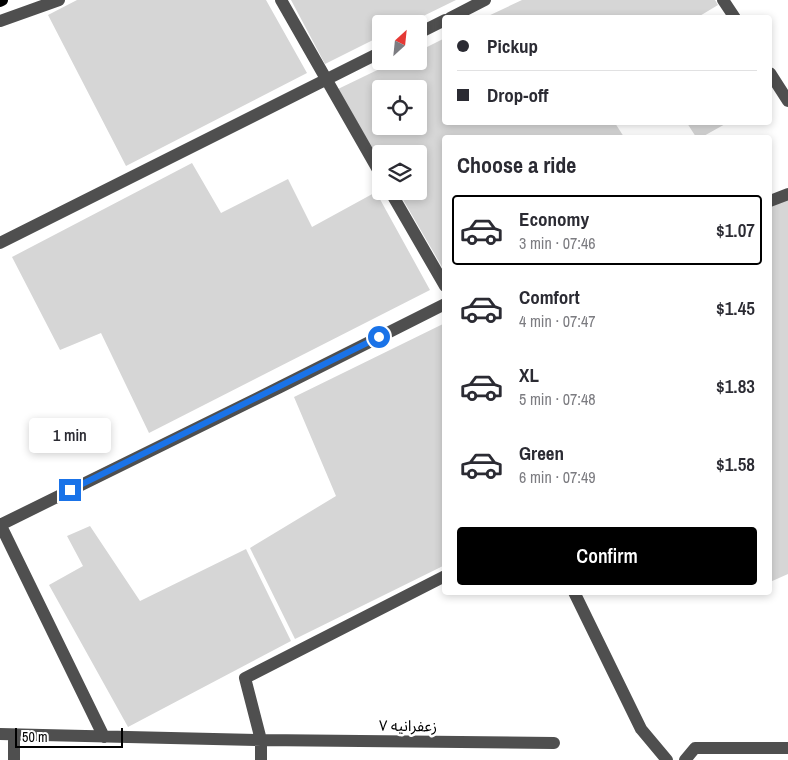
<!DOCTYPE html>
<html lang="en">
<head>
<meta charset="utf-8">
<style>
	:root { --surface:#fff; --page:#f7f7f7; --text:#2b2b33; --muted:#7c7c81; --line:#e1e1e2; --accent:#000 }
	body { margin:0; font-family:"Archivo Narrow","Noto Sans Arabic",sans-serif; background:var(--page); color:var(--text); height:100vh; display:flex; flex-direction:column; font-size:19px; white-space:nowrap }
	* { box-sizing:border-box; margin:0 }
	p { font-size:16px; color:var(--muted) }
	.icon { flex:none; width:28px; height:28px; fill:none; stroke:currentColor; stroke-width:2; stroke-linecap:round; stroke-linejoin:round }
	.map { position:relative; flex:1; overflow:hidden }
	.drawer { position:absolute; left:442px; top:135px; width:330px; height:460px; display:flex; flex-direction:column; background:var(--surface); border-radius:5px; box-shadow:0 2px 8px #0003 }
	.drawer>* { flex:none }
	.hud { position:absolute; left:442px; top:15px; width:330px; height:110px; border-radius:5px; box-shadow:0 2px 8px #0003; display:grid; align-content:center; height:110px; padding:0 15px; background:var(--surface) }
	.needle { width:32px; rotate:27deg }
	.buttons { position:absolute; left:372px; top:15px; display:grid; gap:10px }
	.buttons a { display:grid; place-items:center; width:55px; height:55px; border-radius:5px; background:var(--surface); box-shadow:0 2px 8px #0003; font-size:25px }
	.scale { position:absolute; left:15px; bottom:12px; width:108px; box-sizing:border-box; padding-left:5px; border:2px solid #000; border-top:0; font-size:14px; line-height:18px; white-space:nowrap; color:#000; -webkit-text-stroke:4px #fff; paint-order:stroke }
	.end { position:absolute; width:22px; height:22px; margin:-11px; border:6px solid #1a73e8; background:#fff; box-shadow:0 0 0 2px #fff }
	.from { border-radius:50% }
	.bubble { position:absolute; height:35px; border-radius:5px; background:var(--surface); box-shadow:0 2px 8px #0003; font-size:16px; font-weight:600; line-height:35px; text-align:center }
	.hud b { display:flex; align-items:center; gap:18px; height:48px; font-size:19px }
	.hud b+b { border-top:1px solid var(--line) }
	.hud i { width:12px; height:12px; background:var(--text) }
	ul { padding:0; list-style:none }
	li { display:flex; align-items:center; gap:15px; height:70px; margin:0 10px 8px; padding:0 5px; border:2px solid transparent; border-radius:5px }
	li div { flex:1 }
	li b { display:block; font-size:19px }
	li em { font-style:normal; font-weight:600 }
	li.on { border-color:var(--accent) }
	li>.icon { width:45px; height:45px; stroke-width:1.5 }
	h2 { padding:0 15px; font-size:22px; line-height:60px }
	.cta { display:flex; gap:10px; margin-top:auto; padding:10px 15px }
	.cta a { flex:1; height:58px; border-radius:5px; background:var(--accent); color:#fff; font-size:20px; font-weight:600; line-height:58px; text-align:center }
	.map>svg:first-child { display:block }
	.green { fill:#d6d6d6; fill-rule:evenodd }
	.lines { fill:none; stroke-linecap:round; stroke-linejoin:round }
	.minor { stroke:#4f4f4f; stroke-width:12 }
	.major { stroke:#000; stroke-width:12 }
	.route { stroke:#1a73e8; stroke-width:6 }
	.labels { text-anchor:middle; stroke-width:5; stroke-linejoin:round; paint-order:stroke }
	.street-label { font-size:15px; fill:#000; stroke:#fff }
</style>
</head>
<body>
<div class="map">
<svg width="788" height="760" viewBox="0 0 788 760">
	<rect width="100%" height="100%" fill="#fff"/>
	<path class="green" d="M77,0H266L307,73L126,166L48,15Z
		M291,0H456L407,24H381V36L325,64Z
		M522,0H715L718,5L698,17H486Z
		M445,38V122L615,123L624,137L445,138V272L398,191H419V154H381V163L338,89L396,61H419V51ZM381,89H419V126H381Z
		M687,123H727L702,137H696Z
		M192,163L221,213L288,179L312,227L376,192L430,290L149,433L101,333L60,350L12,257Z
		M788,198V574L770,582V205Z
		M445,323V565L295,639L250,548L336,496L294,397Z
		M90,526L140,601L246,549L291,641L128,727L49,585L83,566L67,536Z"/>
	<g class="lines">
		<path class="minor" d="M281,0L381,175
			M723,0L735,18
			M450,18L485,0
			M0,21L59,0
			M419,33L445,20
			M770,73L788,101
			M390,191L445,286
			M770,201L788,194
			M0,243L381,52
			M0,524L104,737
			M0,525L280,387L445,304
			M574,592L641,729L667,760
			M0,734L261,740L554,743
			M14,760V735
			M261,760V740L245,678L445,576
			M685,760L695,748H788"/>
		<path class="major" d="M0,1L2,0"/>
	</g>
	<g class="lines">
		<path class="route" d="M70,490L379,337"/>
	</g>
	<g class="labels">
		<g class="street-label">
			<text transform="translate(408 726) rotate(1)" y="5">زعفرانیه ۷</text>
		</g>
	</g>
</svg>
<div class="buttons">
<a><svg class="needle" viewBox="-14 -14 28 28"><path d="M0-13l5 13h-10z" fill="#e53935"/><path d="M0 13l5-13h-10z" fill="#7c7c81"/></svg></a>
<a><svg class="icon" aria-label="locate" viewBox="0 0 24 24"><circle cx="12" cy="12" r="6"/><path d="M12 2v4M12 18v4M2 12h4M18 12h4"/></svg></a>
<a><svg class="icon" aria-label="layers" viewBox="0 0 24 24"><path d="M12 4l9 5-9 5-9-5zM3 14l9 5 9-5"/></svg></a>
</div>
<div class="scale">50 m</div>
<i class="end from" style="left:379px;top:337px"></i>
<i class="end" style="left:70px;top:490px"></i>
<div class="bubble" style="left:29px;top:418px;width:82px">1 min</div>
<div class="hud">
<b><i class="from"></i>Pickup</b>
<b><i></i>Drop-off</b>
</div>
<section class="drawer">
<h2>Choose a ride</h2>
<ul>
<li class="on"><svg class="icon" aria-label="car" viewBox="0 0 24 24"><path d="M5 17H2v-5l4-1 3-4h7l3 4 3 1v5h-3M9 17h6M6 11h13"/><circle cx="7" cy="17" r="2"/><circle cx="17" cy="17" r="2"/></svg><div><b>Economy</b><p>3 min · 07:46</p></div><em>$1.07</em></li>
<li><svg class="icon" aria-label="car" viewBox="0 0 24 24"><path d="M5 17H2v-5l4-1 3-4h7l3 4 3 1v5h-3M9 17h6M6 11h13"/><circle cx="7" cy="17" r="2"/><circle cx="17" cy="17" r="2"/></svg><div><b>Comfort</b><p>4 min · 07:47</p></div><em>$1.45</em></li>
<li><svg class="icon" aria-label="car" viewBox="0 0 24 24"><path d="M5 17H2v-5l4-1 3-4h7l3 4 3 1v5h-3M9 17h6M6 11h13"/><circle cx="7" cy="17" r="2"/><circle cx="17" cy="17" r="2"/></svg><div><b>XL</b><p>5 min · 07:48</p></div><em>$1.83</em></li>
<li><svg class="icon" aria-label="car" viewBox="0 0 24 24"><path d="M5 17H2v-5l4-1 3-4h7l3 4 3 1v5h-3M9 17h6M6 11h13"/><circle cx="7" cy="17" r="2"/><circle cx="17" cy="17" r="2"/></svg><div><b>Green</b><p>6 min · 07:49</p></div><em>$1.58</em></li>
</ul>
<div class="cta"><a>Confirm</a></div>
</section>
</div>
</body>
</html>
